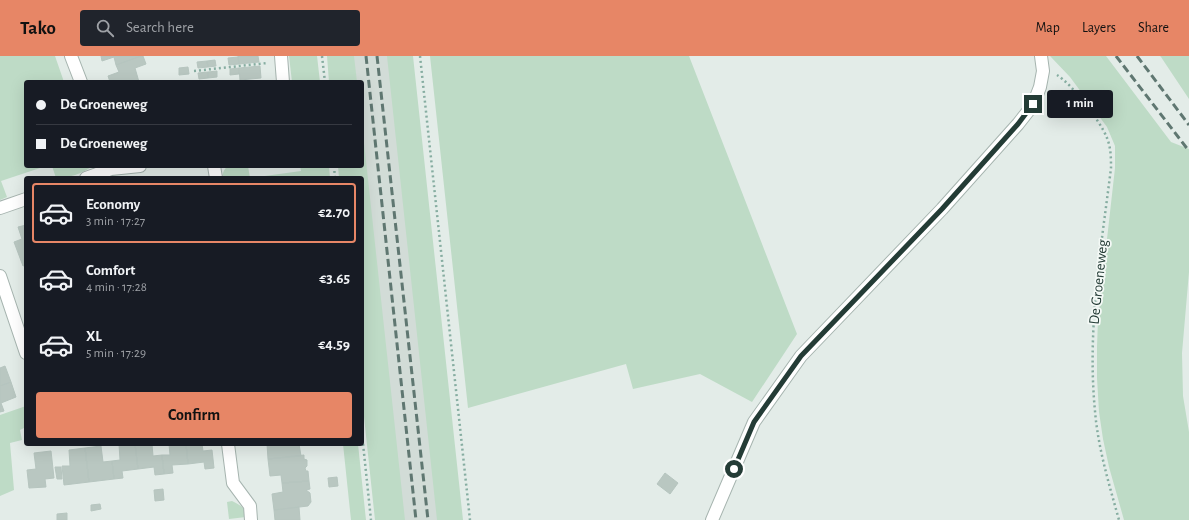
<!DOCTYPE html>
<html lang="en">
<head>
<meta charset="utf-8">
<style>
	:root { --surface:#171b24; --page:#20242c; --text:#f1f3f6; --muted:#9ea1a6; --line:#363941; --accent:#e78666 }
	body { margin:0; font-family:"Alegreya Sans",sans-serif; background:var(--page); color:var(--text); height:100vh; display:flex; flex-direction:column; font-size:15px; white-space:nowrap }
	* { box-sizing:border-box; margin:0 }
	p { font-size:13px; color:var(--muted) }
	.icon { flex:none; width:22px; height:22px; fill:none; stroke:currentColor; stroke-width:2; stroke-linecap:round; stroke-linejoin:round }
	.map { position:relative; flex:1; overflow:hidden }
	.sheet { position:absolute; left:24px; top:120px; width:340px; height:270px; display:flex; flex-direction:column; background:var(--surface); border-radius:4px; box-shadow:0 4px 16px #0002 }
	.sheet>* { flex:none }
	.guide { position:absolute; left:24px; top:24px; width:340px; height:88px; border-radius:4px; box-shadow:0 4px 16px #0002; display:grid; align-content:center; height:88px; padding:0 12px; background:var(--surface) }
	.end { position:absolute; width:18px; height:18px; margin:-9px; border:5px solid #243c36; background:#fff; box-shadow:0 0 0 2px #fff }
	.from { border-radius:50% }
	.bubble { position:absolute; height:28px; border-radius:4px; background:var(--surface); box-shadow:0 4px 16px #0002; font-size:13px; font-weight:600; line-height:28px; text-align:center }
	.guide b { display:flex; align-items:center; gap:14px; height:38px; font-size:15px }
	.guide b+b { border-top:1px solid var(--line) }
	.guide i { width:10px; height:10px; background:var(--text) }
	ul { padding:7px 0 0; list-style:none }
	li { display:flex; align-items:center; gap:12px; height:60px; margin:0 8px 6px; padding:0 4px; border:2px solid transparent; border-radius:4px }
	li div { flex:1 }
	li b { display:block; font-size:15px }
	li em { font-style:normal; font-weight:600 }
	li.selected { border-color:var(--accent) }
	li>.icon { width:36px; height:36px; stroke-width:1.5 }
	.cta { display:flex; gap:8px; margin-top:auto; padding:8px 12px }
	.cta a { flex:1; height:46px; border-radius:4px; background:var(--accent); color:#111; font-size:16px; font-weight:600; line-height:46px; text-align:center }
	header { display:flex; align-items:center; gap:24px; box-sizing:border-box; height:56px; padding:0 20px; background:var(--accent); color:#111 }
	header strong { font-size:19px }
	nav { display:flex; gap:22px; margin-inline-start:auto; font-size:14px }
	.search { width:280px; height:36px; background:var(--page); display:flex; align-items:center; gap:10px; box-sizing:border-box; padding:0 14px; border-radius:4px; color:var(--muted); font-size:15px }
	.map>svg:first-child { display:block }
	.built { fill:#d2dcd7 }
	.green { fill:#bedbc6 }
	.building { fill:#b9c7c1; stroke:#b6c5bf }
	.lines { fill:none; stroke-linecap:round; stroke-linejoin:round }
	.minor-casing { stroke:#a6b4af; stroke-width:14 }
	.path { stroke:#86ada1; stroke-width:2.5; stroke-dasharray:2 3; stroke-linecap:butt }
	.minor { stroke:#fff; stroke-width:12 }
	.rail { stroke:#5f7771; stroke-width:3; stroke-dasharray:8 4; stroke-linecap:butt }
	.route { stroke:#243c36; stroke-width:5 }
	.labels { text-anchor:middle; stroke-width:3.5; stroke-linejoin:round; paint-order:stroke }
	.street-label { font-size:15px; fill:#243c36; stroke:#f4f9f6 }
</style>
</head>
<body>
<header>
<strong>Tako</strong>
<div class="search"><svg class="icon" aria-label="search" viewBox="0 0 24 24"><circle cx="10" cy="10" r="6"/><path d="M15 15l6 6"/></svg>Search here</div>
<nav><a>Map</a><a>Layers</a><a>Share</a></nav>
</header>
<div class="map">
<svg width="1189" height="464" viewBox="0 0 1189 464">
	<rect width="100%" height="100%" fill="#e3ece8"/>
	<path class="built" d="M332,0H404L454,464H380L362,296V26H334Z"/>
	<path class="green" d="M0,0H55L64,26H26V110H46L1,125L7,141L0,144Z
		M289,0H317L320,26H292Z
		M327,0H354L357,26H329Z
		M387,0H413L463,464H437Z
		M430,0H689L797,278L752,346L700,318L633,333L626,308L468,352Z
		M1050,0H1106L1171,86L1189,93V216L1182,297L1183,340L1189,376V464H1124L1109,411L1103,383L1099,356L1097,322V291L1098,263L1115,112V90L1107,71L1070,21Z
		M1160,0H1189V43L1161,1Z
		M362,68L405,464H375L362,342V122H339L338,110H362Z
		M52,110H92C83,118 68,122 56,122Z
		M228,110H248L250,122L301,115L300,110H329L330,122H223C222,117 224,113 228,110Z
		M26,350V371L20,374L22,384L10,387L14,434L0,440V359Z
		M343,388H358L366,464H351Z
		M232,445C240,449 246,452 246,461L229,463L227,446Z"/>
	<path class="building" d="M101,0H141L116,9L114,1L102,5Z
		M141,0H143L146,8L135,12L139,26H110L108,20L119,16L116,9Z
		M238,0H258L259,6L239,8Z
		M238,1L239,8L229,9L228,2Z
		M215,4L216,10L208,11L207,5Z
		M207,5L208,11L198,12L197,6Z
		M260,10L261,22L240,24L239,12Z
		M188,11L189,18L179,19V12Z
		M239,12V18L230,19V13Z
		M217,15V21L208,22V16Z
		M208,16V22L199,23L198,17Z
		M26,169V209L23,210L14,186L22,183L18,171Z
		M5,310L11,326L0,330V312Z
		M11,326L16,341L1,347L4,355L0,356V330Z
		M119,388H135L138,413L122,415L123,422L114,423L112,405L120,404Z
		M135,388H152L153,400L162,399L164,418L155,419L154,411L138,413Z
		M169,388H186L188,408L172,409L173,417L164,418L162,399H170Z
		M186,388H202L203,395L212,394L214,412L205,413L204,406L188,408Z
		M267,388H299L301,400L268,403Z
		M101,390L103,406L112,405L114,423L89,426L85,392Z
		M85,392L89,426L64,429L62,410H70L69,394Z
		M51,395L54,422L45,423L46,431L29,432L27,414L36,413L34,397Z
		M304,399V403L307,404V410L305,412L306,415H308L309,425L282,427L281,419L270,420L268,403Z
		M55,411H61L62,423H57Z
		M665,417L678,427L670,438L657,428Z
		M337,421L338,430L329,431L328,422Z
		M309,425L310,433L306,434L310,437L311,446L308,450L274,454L272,438L283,436L282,427Z
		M163,433L164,444L155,445L154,434Z
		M100,448L101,453L91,455V449Z
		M299,451L300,464H275L274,454Z
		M67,457V464H57V458Z"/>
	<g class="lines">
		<g class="minor-casing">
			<path id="minor" d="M71,0L81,26
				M281,0L283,26
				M214,110L216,122
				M86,122L111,113L140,110
				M0,152L26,143
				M0,220L26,297
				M228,388L233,427L250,450L251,464
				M712,464L754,366L801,300L942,153L1018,68L1033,49L1040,31L1043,15L1041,0"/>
		</g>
		<path class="path" d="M322,0L325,26
			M420,0L470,464
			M194,15L267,7
			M1057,19C1072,28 1101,66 1107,82C1111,92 1111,102 1111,112C1101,193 1087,273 1095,355C1098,392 1109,428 1119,464
			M334,110L335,122
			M362,378L371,464"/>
		<use href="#minor" class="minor"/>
		<path class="rail" d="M366,0L416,464
			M377,0L428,464
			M1116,0L1189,95
			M1137,0L1189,69"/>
	</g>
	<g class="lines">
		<path class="route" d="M734,413L754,366L801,300L942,153L1018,68L1033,48"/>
	</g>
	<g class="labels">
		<g class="street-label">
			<text transform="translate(1098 226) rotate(-84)" y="5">De Groeneweg</text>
		</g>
	</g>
</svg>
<i class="end from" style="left:734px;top:413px"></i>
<i class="end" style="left:1033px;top:48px"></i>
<div class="bubble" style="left:1047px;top:34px;width:66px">1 min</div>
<div class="guide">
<b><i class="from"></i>De Groeneweg</b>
<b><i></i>De Groeneweg</b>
</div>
<section class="sheet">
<ul>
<li class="selected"><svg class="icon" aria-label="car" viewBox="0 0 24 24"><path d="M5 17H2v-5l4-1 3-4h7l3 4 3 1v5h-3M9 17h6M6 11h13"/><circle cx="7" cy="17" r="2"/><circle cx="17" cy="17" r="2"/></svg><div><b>Economy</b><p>3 min · 17:27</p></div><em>€2.70</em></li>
<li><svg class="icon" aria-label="car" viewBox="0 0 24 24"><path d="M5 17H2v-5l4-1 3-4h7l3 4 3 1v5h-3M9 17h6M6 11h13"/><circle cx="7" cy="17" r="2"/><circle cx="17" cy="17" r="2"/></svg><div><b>Comfort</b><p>4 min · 17:28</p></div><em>€3.65</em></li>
<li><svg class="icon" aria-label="car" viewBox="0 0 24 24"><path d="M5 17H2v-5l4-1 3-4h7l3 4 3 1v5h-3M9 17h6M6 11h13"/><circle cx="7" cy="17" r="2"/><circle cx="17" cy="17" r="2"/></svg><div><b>XL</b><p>5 min · 17:29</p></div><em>€4.59</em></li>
</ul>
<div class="cta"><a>Confirm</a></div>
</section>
</div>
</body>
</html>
